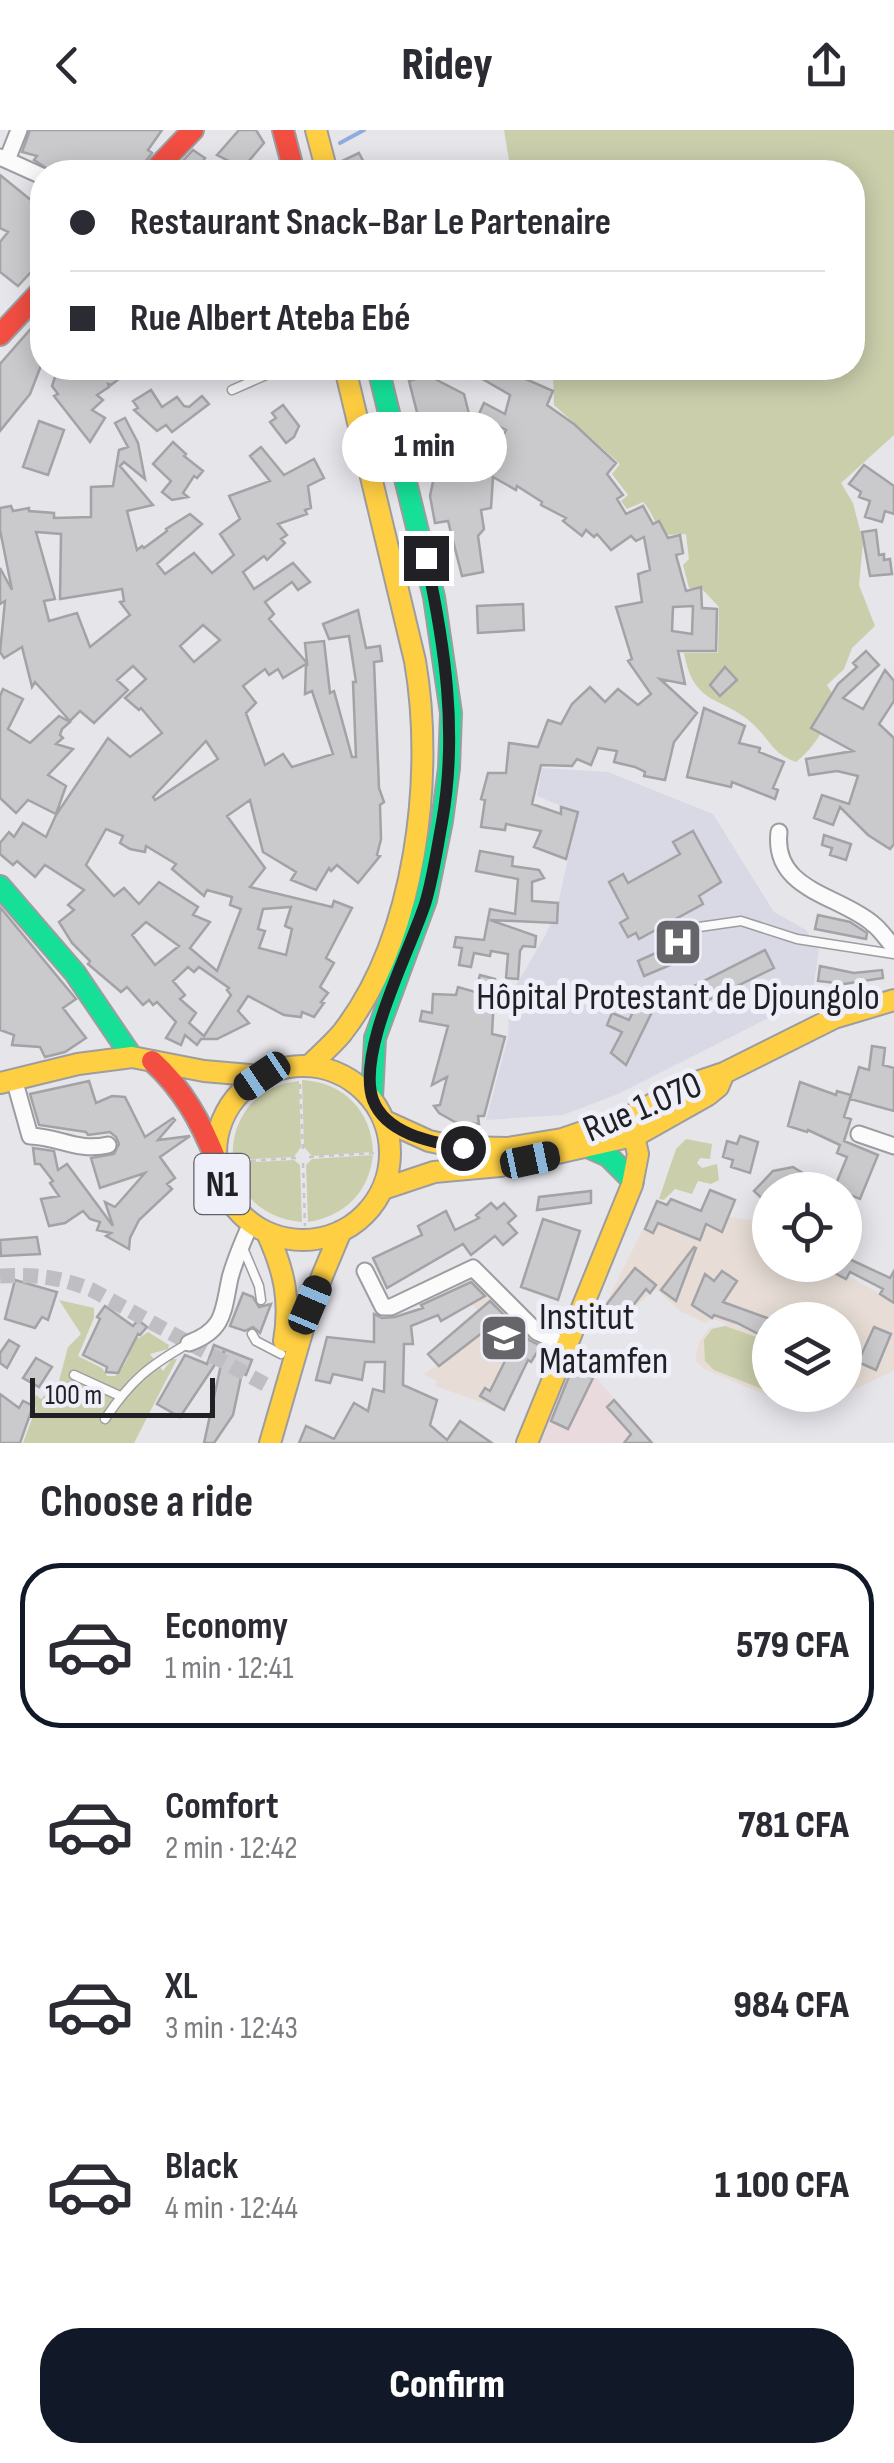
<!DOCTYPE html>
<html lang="en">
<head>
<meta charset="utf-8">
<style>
	:root { --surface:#fff; --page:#f2f2f3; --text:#2b2b33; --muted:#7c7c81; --line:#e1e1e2; --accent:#111827 }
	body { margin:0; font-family:"Sofia Sans Condensed",sans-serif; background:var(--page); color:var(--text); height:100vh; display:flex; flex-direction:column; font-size:38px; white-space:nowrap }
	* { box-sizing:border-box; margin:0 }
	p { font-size:32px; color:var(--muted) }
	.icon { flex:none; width:55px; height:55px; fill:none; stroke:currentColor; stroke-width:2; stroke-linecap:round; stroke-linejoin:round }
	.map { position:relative; height:1313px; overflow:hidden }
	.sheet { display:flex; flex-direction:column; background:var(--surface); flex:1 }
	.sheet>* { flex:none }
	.top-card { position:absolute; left:30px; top:30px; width:835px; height:220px; border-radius:40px; box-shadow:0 5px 25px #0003; display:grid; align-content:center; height:220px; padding:0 40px; background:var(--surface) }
	.controls { position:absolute; left:752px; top:1042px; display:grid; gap:20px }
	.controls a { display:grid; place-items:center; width:110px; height:110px; border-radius:50%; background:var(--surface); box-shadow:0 5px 25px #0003; font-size:50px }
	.scale { position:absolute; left:30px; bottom:25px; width:185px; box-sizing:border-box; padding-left:10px; border:5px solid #212125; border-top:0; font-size:28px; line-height:35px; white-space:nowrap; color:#212125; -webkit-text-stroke:8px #efeffa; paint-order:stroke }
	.end { position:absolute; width:45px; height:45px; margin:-22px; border:12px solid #212125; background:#fff; box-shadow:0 0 0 5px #fff }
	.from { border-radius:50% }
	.bubble { position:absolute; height:70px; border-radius:35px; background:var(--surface); box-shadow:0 5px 25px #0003; font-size:32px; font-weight:800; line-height:70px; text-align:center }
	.car { position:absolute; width:30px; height:60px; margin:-30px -15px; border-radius:12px; box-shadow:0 0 8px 2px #0007; background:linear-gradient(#222 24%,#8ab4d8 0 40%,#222 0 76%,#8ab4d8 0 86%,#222 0) }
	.top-card b { display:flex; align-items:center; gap:35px; height:95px; font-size:38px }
	.top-card b+b { border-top:2px solid var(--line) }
	.top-card i { width:25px; height:25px; background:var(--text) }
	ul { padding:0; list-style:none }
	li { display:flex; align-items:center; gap:30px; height:165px; margin:0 20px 15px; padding:0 20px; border:5px solid transparent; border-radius:40px }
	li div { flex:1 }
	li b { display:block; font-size:38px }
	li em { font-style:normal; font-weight:800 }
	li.selected { border-color:var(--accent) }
	li>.icon { width:90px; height:90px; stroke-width:1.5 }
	h2 { padding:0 40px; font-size:45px; line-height:120px }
	.button { display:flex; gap:20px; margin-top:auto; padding:20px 40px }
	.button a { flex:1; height:115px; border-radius:40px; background:var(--accent); color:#fff; font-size:40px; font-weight:800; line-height:115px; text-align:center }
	header { display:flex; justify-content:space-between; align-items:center; height:130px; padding:0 40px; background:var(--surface); font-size:45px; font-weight:800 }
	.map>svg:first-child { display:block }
	.commercial { fill:#e9dbdd }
	.built { fill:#d9d9e5 }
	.education { fill:#e7ddd6 }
	.green { fill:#cbceab }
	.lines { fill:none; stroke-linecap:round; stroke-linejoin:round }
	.stream { stroke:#8eacdd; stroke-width:4 }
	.building { fill:#cacacd; stroke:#a3a3a7; stroke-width:2.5; fill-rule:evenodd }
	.street-tunnel { stroke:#bebec3; stroke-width:15; stroke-dasharray:15 8; stroke-linecap:butt }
	.lane-casing { stroke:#9d9da1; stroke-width:11 }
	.street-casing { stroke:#9d9da1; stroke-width:19 }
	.fast-casing { stroke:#9d9da1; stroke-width:24 }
	.slow-casing { stroke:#9d9da1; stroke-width:24 }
	.jam-casing { stroke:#9d9da1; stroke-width:24 }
	.path { stroke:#c6c6c8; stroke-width:2.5; stroke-dasharray:5 5; stroke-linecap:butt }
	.lane { stroke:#fbfbfc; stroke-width:8 }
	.street { stroke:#fbfbfc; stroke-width:15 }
	.fast { stroke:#16e098; stroke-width:20 }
	.slow { stroke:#ffcf43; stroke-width:20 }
	.jam { stroke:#f24e42; stroke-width:20 }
	.route { stroke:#212125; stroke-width:12 }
	.labels { text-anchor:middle; stroke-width:10; stroke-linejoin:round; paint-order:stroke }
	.shield { fill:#efeffa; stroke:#5f5f65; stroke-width:2.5 }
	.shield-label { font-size:35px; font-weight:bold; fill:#212125 }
	.poi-label { font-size:38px; fill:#212125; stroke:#efeffa }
	.street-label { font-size:38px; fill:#212125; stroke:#efeffa }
</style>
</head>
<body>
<header><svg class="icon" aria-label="back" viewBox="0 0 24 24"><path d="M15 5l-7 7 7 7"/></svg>Ridey<svg class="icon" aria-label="share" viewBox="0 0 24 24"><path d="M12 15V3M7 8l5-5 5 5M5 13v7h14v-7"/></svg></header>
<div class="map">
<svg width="894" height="1313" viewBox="0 0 894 1313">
	<rect width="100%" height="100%" fill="#e5e5ea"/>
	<path class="commercial" d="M580,1230L654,1313H539L570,1240Z"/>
	<path class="built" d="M542,638L608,642L713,684L774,782L806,800L819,820L812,866L618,964L563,985L486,990L508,908L510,866L546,804L558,774L578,683L537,666Z"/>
	<path class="education" d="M710,1060L735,1070L729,1087L758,1091L763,1083L770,1087V1135H845V1127L855,1132L848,1146L880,1164L894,1151V1239L891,1242L845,1264V1190H770V1265H843L793,1276L706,1240L695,1231L699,1213L709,1198L725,1196V1193L712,1189L706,1193L680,1181L656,1159L637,1175L633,1198L605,1191L603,1179L657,1071L685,1082L700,1084Z
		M474,1141L524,1200L542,1216L528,1231L504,1280L435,1256L437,1251L424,1244L452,1225L476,1189L478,1181L456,1154Z"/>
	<path class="green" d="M504,0H894V305L841,353L853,373L863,412L859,455L875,496L852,518L844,539L827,555L836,570C828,594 816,616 796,632C771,622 772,612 754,595C723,565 694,578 684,523H718L719,477L702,459L689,458L683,435L689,429L686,404L666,405C655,397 653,382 643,372L627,379L621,371L628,365L612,344L620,334L554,275L553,238H852V42H511Z
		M302,950C343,952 372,981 373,1022L312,1026L304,1017Z
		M299,951L301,1017L294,1027L233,1030C230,988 257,955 299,951Z
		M686,1009L712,1014L710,1029L700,1028L697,1033L702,1038L717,1034L719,1050L711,1054L698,1051L692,1064L675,1059L664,1070L659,1069L676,1019Z
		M373,1025C369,1062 345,1086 308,1092L306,1035L312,1029Z
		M294,1030L300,1035L302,1092C266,1089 241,1068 233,1033Z
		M59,1170L94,1178V1188L78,1226L102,1238L107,1246H115C126,1236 132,1221 131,1208H139L148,1202L169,1215L168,1219L150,1224L163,1241L172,1229H177L134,1313H23L36,1278L32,1272L36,1265L41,1269L59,1251L68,1217L81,1204Z
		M725,1196L770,1212V1262L714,1240L705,1231L704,1210L712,1199Z"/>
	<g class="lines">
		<path class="stream" d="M340,13L364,0"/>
	</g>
	<path class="building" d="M30,0H162L148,20L152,23L137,42L129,36L124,42H52L34,30L37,26L22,22Z
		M239,0H256L264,13L243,38L217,25Z
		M193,20L205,28L195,42H179L184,35L181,33Z
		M359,23L369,42H344L342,31Z
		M0,45L37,75L42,69V130L18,156L0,142V112L8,102L0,98Z
		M42,186V218L37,224L42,233L30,264L0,301V234Z
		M58,238H133L111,255L108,254L109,257L97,265L103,270L92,280L105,288L90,312L54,266L58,264L52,256Z
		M441,238H517L514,244L553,261L547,275L574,294L616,333L607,344L623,365L617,369L626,384L643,376L653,394L659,391L668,408L680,405L683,423L676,425L686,461L701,457L702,478L717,479L716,521H678L685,554L660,549L697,583L674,612L665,650L644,646L645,642L635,637L614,632L617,621L598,618L591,635L577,629L572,636L541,635L532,674L561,684V677L578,682L566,729L534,717L541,701L506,694L505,700L481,697L485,670L481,669L488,643H506L509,613L538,617L548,590L561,594L572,574L590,557L605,572L618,559L638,575L651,564L628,531L632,529L616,477L642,472L638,444L650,440L644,407L636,411L631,406L611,420L597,404L594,407L586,400L582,406L563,391L566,388L541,375L542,372L517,356L516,360L493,347L491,378L481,380L484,399L478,406L483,442L462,446L448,391L435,393L430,366L434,347L496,320L506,300L478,286L484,273L505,284L510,265L472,243L469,249ZM693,476L692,504L672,501L673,477Z
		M438,242L435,249L464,264L472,296L475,291L480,308L488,313L429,329L409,251Z
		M151,260L162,277L177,267L184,276L189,277L202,266L209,274L172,302L166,295L157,301L134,280L138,278L133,271Z
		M283,275L299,296L294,307L286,313L270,292L276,288L272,283Z
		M125,288L138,313L145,349L124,332L120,336L153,375L127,381L137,420L142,416L144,418L167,401L166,399L190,384L202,394L157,434L165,444L194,423L212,443L234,425L220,404L240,389L229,366L270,351L250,326L261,317L284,345L314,329L324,348L308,356L311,378L305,380L307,384L278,394L287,405L281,409L285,413L267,430L264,426L243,442L254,459L293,433L310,452L298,460L292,452L265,472L274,484L269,489L307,533L305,513L324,511L330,563L334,561L352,627H356L353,552H356L349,506L329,509L323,494L358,480L366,518L380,516L382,531L374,532L379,658L384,672L380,675L381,709L377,725L380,726L358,753L337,735L331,741L329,738L316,760L291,750L296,742L263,722L250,670L227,686L265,738L250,757L332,777L334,771L352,778L326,828L334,833L320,857L328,863L321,872L324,873L314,887L302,882L301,887L284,885L248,866L238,881L249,893L217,909H201L197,915L185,905L181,915L166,908L176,892L157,872L153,875L149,870L143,875L127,857L121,862L88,834L90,831L72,813L59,792L74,780L68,775L84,760L45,735L35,747L17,731L13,735L0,724V713L9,702L14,707L23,693L46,707L56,685L108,608L130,627L162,603L141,578L139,580L125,568L146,549L133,536L117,550L128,560L94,593L80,581L70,591L35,552L32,557L22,517L4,528L0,522L5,471L0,474V438L12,460L0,400V378L11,376L13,381L29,378V381L54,383V388L91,387V357L113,356L119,320L128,317L115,293ZM36,402L61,404L60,469L122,459L124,471L120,472L130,485L90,517L77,483L49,491L44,471L55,469ZM203,495L220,510L194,532L180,516ZM306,534L305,564L312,561L333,624L292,637L283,624L265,635L246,583L256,573L243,556L265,539L269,545L278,539L283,548ZM206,611L218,629L155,670L153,667ZM106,699L123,706L120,713L130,719L145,722L146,716L176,734L172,739L204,766L207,760L232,767L230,775L241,779L217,841L190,818L210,792L193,785L198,777L159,752L139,774L124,758L114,766L86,735ZM291,777L285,796L292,799L286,825L259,818L265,801L258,799L263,779ZM146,792L179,816L155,835L132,805ZM188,837L194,842L199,837L229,858L227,860L231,865L204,906L189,893L196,883L180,869L185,865L173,851Z
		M39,291L64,300L48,345L23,337Z
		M173,312L186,324L184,326L203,341L197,348L194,346L183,363L188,367L172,370L162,362L171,351L153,334Z
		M864,335L894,356V384L885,381L882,392L865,387L870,371L859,367L861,362L849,354Z
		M876,400L879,425L884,424V430L890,429L892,444L870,446L862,402Z
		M523,474L524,500L478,503L477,476Z
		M866,521L879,535L843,568L863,579L885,540L894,551V571L879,594L894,608V714L890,719L868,705L840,677L833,695L814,688L822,665L849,674L858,646L837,641L809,645L806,629L853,621L811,598L838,554L857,537L853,533Z
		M725,537L737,550L720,566L710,555Z
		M3,559L23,569L8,599L30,613L59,586L70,592L62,599L60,605L63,608L56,614L73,619L48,645L66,656L56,684L28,670L16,683L0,668V566Z
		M704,578L745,596L739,613L760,618L759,622L784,632L773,658L778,660L775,669L732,652L731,657L687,647Z
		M693,701L721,752L699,766L703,774L639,809L636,803L628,807L620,793L628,788L609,752L623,744L628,753L680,724L673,712Z
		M824,705L851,714L846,730L830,725L832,718L822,715Z
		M480,721L513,727L512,736L539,740L544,748L532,752V771L558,773L557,793L490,790L536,806L535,817L523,816L520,821L518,849L506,848L508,824L491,821L490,826L474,823L471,837L459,835L462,818L454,817L456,807L484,810L490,779L515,784L518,749L476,741Z
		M0,777L76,869L63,878L86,908L65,922L45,927L40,917L12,915L14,905L0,900Z
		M818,785L850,792L867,803L866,809L815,799Z
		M669,817L675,833L644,846L638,831Z
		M765,820L774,838L696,876L688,859Z
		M820,836L854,843L882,840L883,848L844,854L818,851Z
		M480,845L495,849L492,904L505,907L484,986H478L479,994L455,992L439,983L434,976L440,975L447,947L432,955L448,896L420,891L422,881L432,883L433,864L456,865L458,857L475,862Z
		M636,876L651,884L626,935L611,923L622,902L607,895L612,883L629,890Z
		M872,916L885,918L883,935L894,938V981L850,969L859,937L869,940Z
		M89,951L96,973L112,966L125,967L145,1007L173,988L175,990L158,1010L190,1006L160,1027L175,1048L167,1054L172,1059L139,1090L130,1108L129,1119L106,1106L111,1103L97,1100L100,1092L90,1089L83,1081L65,1093L49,1096L41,1069L59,1066L50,1053L53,1051L40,1034H35L33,1018L54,1021L58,1040L67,1034L113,1096L105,1072L115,1077L145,1043L100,1058L91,1028L114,1024L119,1014L116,1007L110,1002L88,1005L86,1002L39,995L30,964Z
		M800,952L836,965L837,961L851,965L844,987L851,989L844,1011L878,1025L860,1069L845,1063V1060L834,1059L847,1027L837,1023L840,1015L808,1000L807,1002L788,996Z
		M740,1006L758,1012L750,1043L731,1037L733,1030L723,1027L727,1011L737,1014Z
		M793,1037L814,1050L809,1060H770V1076L754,1061L773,1041Z
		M710,1060L735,1070L722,1102L706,1094L700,1110L658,1093L653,1103L645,1099L657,1071L667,1075L671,1069L701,1081Z
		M591,1061V1073L537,1080L539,1067Z
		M491,1073L497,1079L504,1073L516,1086L508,1093L517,1103L503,1115L495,1106L471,1125L463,1114L387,1158L373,1128L422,1105L418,1096L446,1081L455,1100L479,1088L476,1085Z
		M543,1089L580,1101L558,1170L521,1157Z
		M37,1107L40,1124L1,1126L0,1110Z
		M694,1117L696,1118L676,1171L661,1160Z
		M845,1127L890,1148L894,1141V1173L880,1164L883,1159L850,1142L846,1149L819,1135H845Z
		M635,1138L656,1155L650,1163L646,1159L620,1192L603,1179Z
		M722,1141L737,1151L723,1172L770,1189V1210L737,1193L714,1185L712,1188L692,1175L705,1144L714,1151Z
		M15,1150L57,1162L48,1190L42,1187L35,1198L5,1189Z
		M471,1152L485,1166L441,1191L438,1185L411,1196L413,1214H404L403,1255L437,1270L430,1295L447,1310L460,1291L492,1313H299L306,1296L334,1309L354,1273L368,1281L373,1259L384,1262L385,1232H365L362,1250L333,1244L330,1253L316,1250L327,1207L374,1212V1184L382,1188L395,1187L423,1178L421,1175Z
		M243,1163L253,1167L259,1177L271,1174L260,1203L253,1197L245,1201L230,1196Z
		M490,1171L529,1210L541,1216L531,1232L528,1230L504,1280L480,1266L485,1258L490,1261L511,1219L491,1196L439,1236L428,1224Z
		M105,1176L133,1196L138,1190L147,1197L140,1205L138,1204L118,1243L106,1242L107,1237L83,1225L100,1189L97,1187Z
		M874,1197L891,1204L876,1240L858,1232Z
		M9,1210L19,1216L7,1238L0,1233V1223Z
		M214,1215L252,1230L246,1245L242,1243L233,1285L214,1313H204L224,1221L180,1287L157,1274L185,1225L207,1234Z
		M36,1228L52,1237L39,1257L23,1248Z
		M572,1239L593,1248L568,1299L551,1291Z
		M0,1264L19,1278L23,1271L33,1276L20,1313H0Z
		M614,1270L652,1313H624L631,1304L607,1277Z"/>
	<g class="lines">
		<path class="street-tunnel" d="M0,1146C35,1144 60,1147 92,1160L272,1258"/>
		<g class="lane-casing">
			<path id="lane" d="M232,260L282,238
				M699,797L741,791L797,809L894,824
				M243,1118L259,1156L261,1170
				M252,1204L256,1211L281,1224
				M74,1245L120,1266
				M105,1289C131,1250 149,1236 189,1213"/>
		</g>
		<g class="street-casing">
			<path id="street" d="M0,27L42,46
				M7,30L19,0
				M779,702C772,761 840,765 873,794C881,800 887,810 894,817
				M14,949L30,1006C60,1007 78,1022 108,1015
				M859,1004L894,1016
				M365,1141L383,1177H391L473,1138L537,1202L569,1217
				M189,1213C225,1200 223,1181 230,1148C235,1129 243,1111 251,1093"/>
		</g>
		<g class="fast-casing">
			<path id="fast" d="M0,756L75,843L132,927
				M372,968L375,908L426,770L442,691L449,638L451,583L434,467L378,238
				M590,1018L608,1026L633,1051"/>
		</g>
		<g class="slow-casing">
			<path id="slow" d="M316,0L327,42
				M216 1023a87 87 0 1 1 174 0a87 87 0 1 1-174 0Z
				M309,936C320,925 332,915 342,903C416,808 435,646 415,531L345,238
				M0,953L78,934L132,927L204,941L262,946
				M385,991L429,1011L457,1017L508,1018L562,1009L632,985L688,955L724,943L834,888L894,870
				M383,1059L434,1042L500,1036L637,1005L708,965L718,957L724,943
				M267,1103C284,1140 291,1170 284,1211
				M270,1313L310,1175L341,1101
				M527,1313L632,1055L638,1024L631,993"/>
		</g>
		<g class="jam-casing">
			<path id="jam" d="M283,0L294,42
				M153,42L193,0
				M0,205L42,160
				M152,931C183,959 201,992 216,1030"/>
		</g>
		<path class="path" d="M300,954L303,1021
			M309,1027L376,1023
			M231,1032L297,1028
			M303,1033L305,1096"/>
		<use href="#lane" class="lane"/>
		<use href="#street" class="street"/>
		<use href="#fast" class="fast"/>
		<use href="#slow" class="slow"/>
		<use href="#jam" class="jam"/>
	</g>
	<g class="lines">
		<path class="route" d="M426,428C445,516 458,603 442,692C437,719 433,748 425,774C409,823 356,923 373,970C386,1004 431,1012 463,1018"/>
	</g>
	<defs>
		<g id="hospital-square" transform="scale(2.5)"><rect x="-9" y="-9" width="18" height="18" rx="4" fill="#66666a" stroke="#efeffa"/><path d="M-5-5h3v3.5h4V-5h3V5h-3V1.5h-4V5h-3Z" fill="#fff"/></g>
		<g id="university-square" transform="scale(2.5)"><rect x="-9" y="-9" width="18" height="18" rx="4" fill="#66666a" stroke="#efeffa"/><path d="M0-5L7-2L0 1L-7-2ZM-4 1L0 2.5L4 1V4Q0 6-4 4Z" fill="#fff"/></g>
	</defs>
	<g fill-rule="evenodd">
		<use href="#hospital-square" x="678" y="812"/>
		<use href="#university-square" x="504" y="1208"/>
	</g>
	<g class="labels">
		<rect class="shield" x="194.5" y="1024" width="55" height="60" rx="8"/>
		<g class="shield-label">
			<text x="222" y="1066">N1</text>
		</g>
		<g class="poi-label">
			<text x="678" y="879">Hôpital Protestant de Djoungolo</text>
			<text x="539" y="1199" text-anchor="start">Institut<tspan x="539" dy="44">Matamfen</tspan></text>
		</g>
		<g class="street-label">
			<text transform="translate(642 976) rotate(-23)" y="13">Rue 1.070</text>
		</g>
	</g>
</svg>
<div class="controls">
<a><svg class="icon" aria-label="locate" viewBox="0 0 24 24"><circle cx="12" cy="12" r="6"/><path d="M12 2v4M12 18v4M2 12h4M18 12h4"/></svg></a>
<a><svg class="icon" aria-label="layers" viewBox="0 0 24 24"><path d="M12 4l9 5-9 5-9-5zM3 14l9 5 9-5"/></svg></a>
</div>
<div class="scale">100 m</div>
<i class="end from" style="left:463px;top:1018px"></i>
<i class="end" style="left:426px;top:428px"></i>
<div class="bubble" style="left:342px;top:282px;width:165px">1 min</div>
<i class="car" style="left:262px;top:946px;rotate:236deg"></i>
<i class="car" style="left:530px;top:1030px;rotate:78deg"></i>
<i class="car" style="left:310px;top:1175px;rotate:23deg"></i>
<div class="top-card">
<b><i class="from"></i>Restaurant Snack-Bar Le Partenaire</b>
<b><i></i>Rue Albert Ateba Ebé</b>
</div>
</div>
<section class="sheet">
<h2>Choose a ride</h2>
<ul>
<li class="selected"><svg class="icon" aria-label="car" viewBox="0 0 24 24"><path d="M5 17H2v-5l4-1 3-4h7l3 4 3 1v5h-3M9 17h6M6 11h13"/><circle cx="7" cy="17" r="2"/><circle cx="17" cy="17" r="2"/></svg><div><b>Economy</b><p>1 min · 12:41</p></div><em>579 CFA</em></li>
<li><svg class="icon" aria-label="car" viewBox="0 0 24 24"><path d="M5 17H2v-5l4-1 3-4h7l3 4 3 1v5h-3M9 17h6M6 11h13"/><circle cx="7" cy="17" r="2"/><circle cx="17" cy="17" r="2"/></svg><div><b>Comfort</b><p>2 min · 12:42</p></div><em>781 CFA</em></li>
<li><svg class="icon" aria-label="car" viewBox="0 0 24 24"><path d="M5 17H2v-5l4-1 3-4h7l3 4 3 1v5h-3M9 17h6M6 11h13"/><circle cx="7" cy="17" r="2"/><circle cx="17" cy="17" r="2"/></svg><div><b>XL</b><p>3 min · 12:43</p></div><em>984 CFA</em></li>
<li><svg class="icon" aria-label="car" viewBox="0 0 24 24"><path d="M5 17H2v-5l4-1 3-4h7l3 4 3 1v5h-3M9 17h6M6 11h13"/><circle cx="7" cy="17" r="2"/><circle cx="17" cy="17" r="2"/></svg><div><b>Black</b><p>4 min · 12:44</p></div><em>1 100 CFA</em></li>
</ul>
<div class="button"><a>Confirm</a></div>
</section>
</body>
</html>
